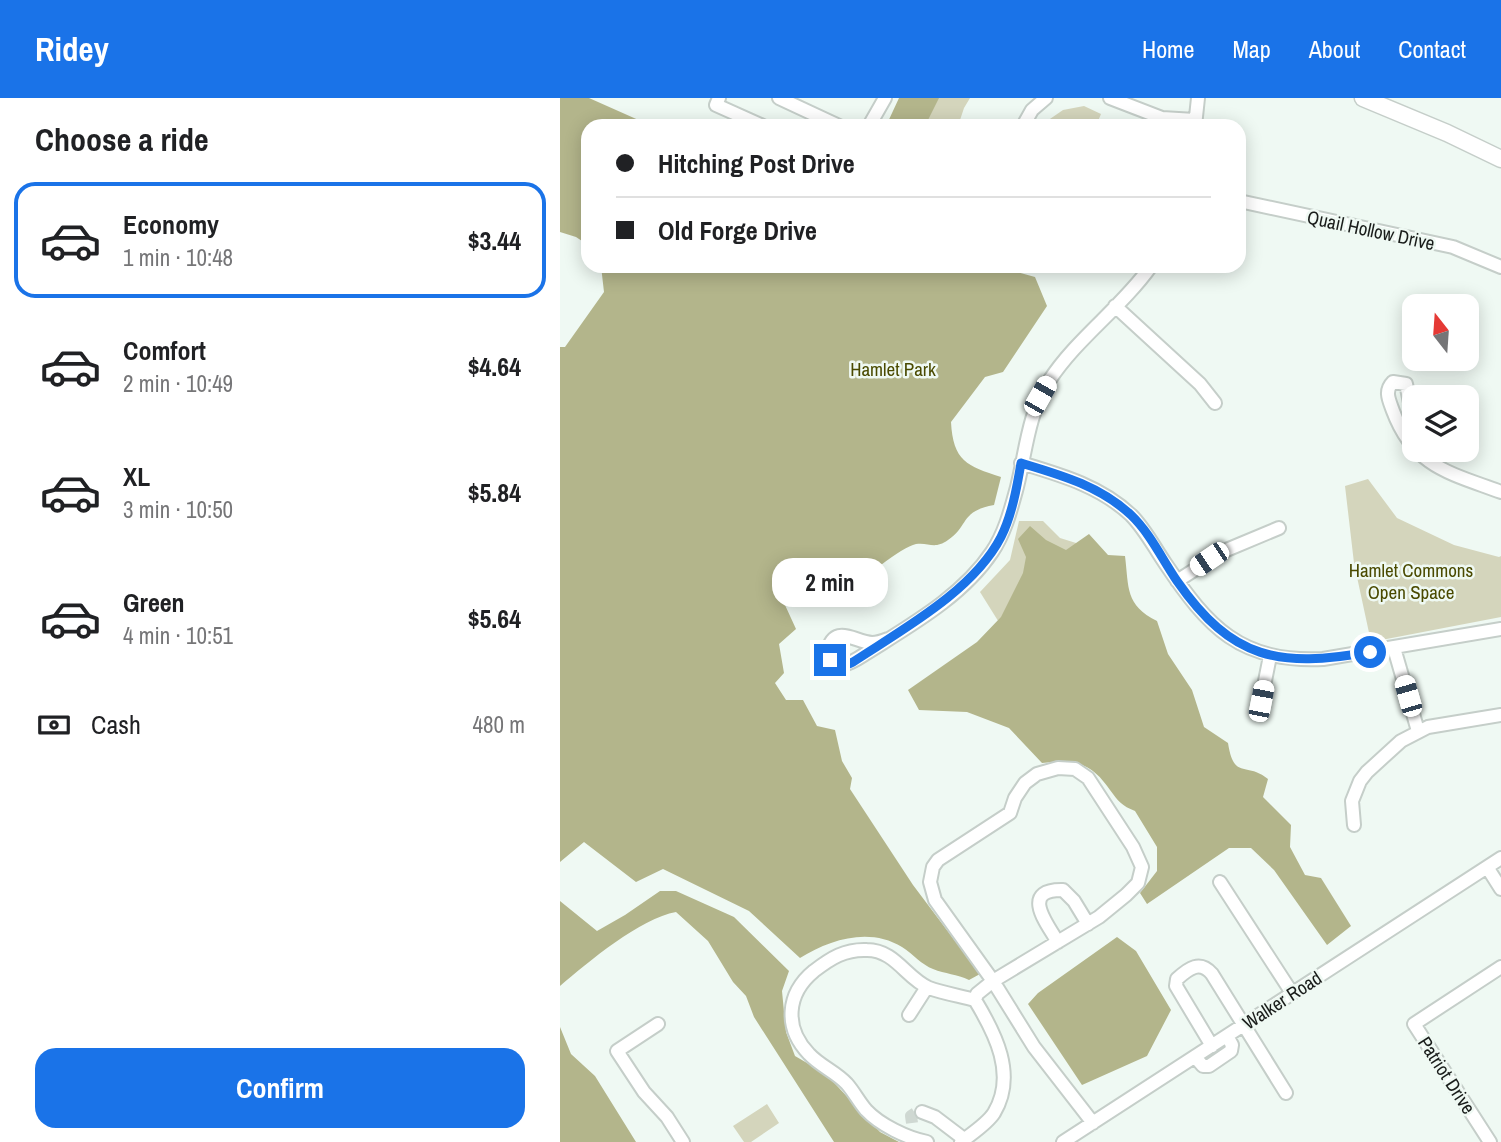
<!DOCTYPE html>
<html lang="en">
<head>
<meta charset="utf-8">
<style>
	:root { --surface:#fff; --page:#f2f2f2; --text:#202124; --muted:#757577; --line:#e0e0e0; --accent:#1a73e8 }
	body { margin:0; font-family:"Archivo Narrow",sans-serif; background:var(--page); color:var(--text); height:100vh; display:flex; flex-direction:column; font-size:26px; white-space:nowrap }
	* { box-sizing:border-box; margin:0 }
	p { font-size:23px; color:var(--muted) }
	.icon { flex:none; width:38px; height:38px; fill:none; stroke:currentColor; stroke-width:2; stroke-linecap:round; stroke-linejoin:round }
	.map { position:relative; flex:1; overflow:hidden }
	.details { display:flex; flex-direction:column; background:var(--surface); width:560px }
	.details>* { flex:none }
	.hud { position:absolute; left:21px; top:21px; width:665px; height:154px; border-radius:21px; box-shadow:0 4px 18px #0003; display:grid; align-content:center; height:154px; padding:0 35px; background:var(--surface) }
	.needle { width:46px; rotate:343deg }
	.tools { position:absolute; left:842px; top:196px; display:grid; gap:14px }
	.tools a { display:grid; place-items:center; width:77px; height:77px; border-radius:14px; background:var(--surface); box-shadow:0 4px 18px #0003; font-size:35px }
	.end { position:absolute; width:32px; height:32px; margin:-16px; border:9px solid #1a73e8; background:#fff; box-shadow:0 0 0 4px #fff }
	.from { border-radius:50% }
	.bubble { position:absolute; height:49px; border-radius:21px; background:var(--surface); box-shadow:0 4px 18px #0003; font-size:23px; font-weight:700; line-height:49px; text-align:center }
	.car { position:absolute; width:21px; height:42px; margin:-21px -10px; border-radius:9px; box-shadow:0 0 5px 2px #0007; background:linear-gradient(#fff 24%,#345 0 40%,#fff 0 76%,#345 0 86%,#fff 0) }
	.hud b { display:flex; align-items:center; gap:24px; height:66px; font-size:26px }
	.hud b+b { border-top:2px solid var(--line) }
	.hud i { width:18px; height:18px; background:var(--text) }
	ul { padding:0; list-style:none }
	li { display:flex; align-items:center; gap:21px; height:116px; margin:0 14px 10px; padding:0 21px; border:4px solid transparent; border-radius:21px }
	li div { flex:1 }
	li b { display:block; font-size:26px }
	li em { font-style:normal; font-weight:700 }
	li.active { border-color:var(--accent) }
	li>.icon { width:63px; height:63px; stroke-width:1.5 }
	h2 { padding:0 35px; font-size:32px; line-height:84px }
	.pay { display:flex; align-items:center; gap:18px; height:77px; padding:0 35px; font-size:26px }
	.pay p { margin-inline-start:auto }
	.button { display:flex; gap:14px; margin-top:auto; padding:14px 35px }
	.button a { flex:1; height:80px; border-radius:21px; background:var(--accent); color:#fff; font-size:28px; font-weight:700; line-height:80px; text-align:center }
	header { display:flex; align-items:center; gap:42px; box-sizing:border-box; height:98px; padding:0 35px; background:var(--accent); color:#fff }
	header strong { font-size:33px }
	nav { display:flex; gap:38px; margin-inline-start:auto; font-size:24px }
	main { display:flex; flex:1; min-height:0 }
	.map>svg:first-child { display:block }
	.green { fill:#d4d5bc }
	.forest { fill:#b3b58b }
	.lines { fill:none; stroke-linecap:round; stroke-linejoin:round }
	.minor-tunnel { stroke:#cfd8d2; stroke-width:12; stroke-dasharray:12 6; stroke-linecap:butt }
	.minor-casing { stroke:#c5cec9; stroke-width:16 }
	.major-casing { stroke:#c5cec9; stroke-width:19 }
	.minor { stroke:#fff; stroke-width:12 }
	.major { stroke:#fff; stroke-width:16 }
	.route { stroke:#1a73e8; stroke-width:9 }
	.labels { text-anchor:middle; stroke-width:5; stroke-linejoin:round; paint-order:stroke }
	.street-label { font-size:19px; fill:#191c1a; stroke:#eff9f3 }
	.park-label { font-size:19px; fill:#4a4a00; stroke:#eff9f3 }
</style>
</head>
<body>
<header>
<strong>Ridey</strong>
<nav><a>Home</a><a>Map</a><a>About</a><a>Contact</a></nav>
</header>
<main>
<section class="details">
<h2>Choose a ride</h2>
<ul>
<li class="active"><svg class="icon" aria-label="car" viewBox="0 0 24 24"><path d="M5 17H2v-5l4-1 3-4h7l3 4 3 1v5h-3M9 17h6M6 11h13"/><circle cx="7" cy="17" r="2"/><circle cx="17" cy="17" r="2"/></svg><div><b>Economy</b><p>1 min · 10:48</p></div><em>$3.44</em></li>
<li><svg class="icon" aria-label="car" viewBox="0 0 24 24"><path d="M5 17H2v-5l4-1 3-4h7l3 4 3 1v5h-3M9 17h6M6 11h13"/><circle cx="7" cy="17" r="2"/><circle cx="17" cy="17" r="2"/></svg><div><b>Comfort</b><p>2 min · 10:49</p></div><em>$4.64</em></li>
<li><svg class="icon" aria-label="car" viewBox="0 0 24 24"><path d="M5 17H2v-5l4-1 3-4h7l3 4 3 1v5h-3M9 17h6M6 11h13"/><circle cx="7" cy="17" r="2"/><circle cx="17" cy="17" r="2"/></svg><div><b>XL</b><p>3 min · 10:50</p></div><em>$5.84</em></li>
<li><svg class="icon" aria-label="car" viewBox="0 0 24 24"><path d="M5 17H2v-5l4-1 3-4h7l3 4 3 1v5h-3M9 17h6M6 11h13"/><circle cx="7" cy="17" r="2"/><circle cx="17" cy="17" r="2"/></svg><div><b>Green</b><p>4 min · 10:51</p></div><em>$5.64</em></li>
</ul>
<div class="pay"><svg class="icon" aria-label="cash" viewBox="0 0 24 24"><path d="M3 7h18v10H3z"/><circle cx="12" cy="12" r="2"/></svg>Cash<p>480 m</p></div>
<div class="button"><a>Confirm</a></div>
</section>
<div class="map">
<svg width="941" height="1044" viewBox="0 0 941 1044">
	<rect width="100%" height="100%" fill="#eff9f3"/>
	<path class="green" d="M355,0H410L404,10L398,28H341Z
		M524,8L541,16L536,28H502L487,23L503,12Z
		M808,381L837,420L894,447L939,459L941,458V519L811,544L794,465L785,388Z
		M459,423H483L500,440L529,449L455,550L420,494L450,462Z
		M207,1006L219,1025L191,1044H184L173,1028Z"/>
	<path class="forest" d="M0,0H29L92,28H28V147L16,139L0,134Z
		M339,0H379L365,28H326Z
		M41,168H436L475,179L487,208L443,274L425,279L391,324C393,363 407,368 441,379L434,407C400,413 409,428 388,442C374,452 369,444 356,446C341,449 302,482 288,493C258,488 247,484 225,507L236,531L219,546L224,575L215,585L226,602H243L257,628L275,632L282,663L292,680L290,691L353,787L420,876L409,882C397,876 385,876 373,871C362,867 353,856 342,849C310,829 270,841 240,860L189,813L103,771L76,784L24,744L0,764V249H5L44,194Z
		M470,428L486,442L506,452L529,436L548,457L565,458C569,490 565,507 597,523L608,556L632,592L644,629L668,645C674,683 686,663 708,681L703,699L731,727L730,749L745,777L761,780L791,828L767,847L714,772L691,750H669L587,806L580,795L597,773V749L575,713C562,708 558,703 550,692C530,663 515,662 482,665L449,630L407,614L359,612L348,592L417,544L441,519L463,475L466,459L458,441Z
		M100,793H116L174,819L229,873L222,893L226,934L235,958L266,976L320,1034L339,1044H274L194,919L186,898L173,884L148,843L116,814C81,820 28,864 0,888V803L37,833L65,817Z
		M557,839L576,853L611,912L587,958L522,987L468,906L478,895Z
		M0,929L11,956L35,978L76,1044H0Z"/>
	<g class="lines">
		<path class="minor-tunnel" d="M352,1025L351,1018L357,1014H362"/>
		<g class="minor-casing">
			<path id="minor" d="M159,0L156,7L203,28
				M219,0L279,28
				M550,0L602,20L635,22
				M309,28L325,0
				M463,28L472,12L486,0
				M635,28L638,0
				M679,103L893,149L941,169
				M555,208L640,286L655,305
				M854,323L846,286L833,284C824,293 829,302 833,313C854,369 890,375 941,394
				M461,365C501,377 540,388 571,417C585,431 594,449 605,465C648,529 680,565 763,561L941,531
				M617,483L664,453L719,430
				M328,541C323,543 318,545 312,545C294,544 274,524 267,555C275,576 291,565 305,556C349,528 402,499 432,454C445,435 451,411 457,389C466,353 468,316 489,283C517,240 561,210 591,168
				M834,550L858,633
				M701,603L710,558
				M794,727L792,703L800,683L807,674L841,643L868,629L941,617
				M927,769L941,791
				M660,784L732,895
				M498,844C486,825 460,791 503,792L514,803L528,826
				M349,917L367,889
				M98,926L57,953L84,994L107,1019L123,1044
				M652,948L616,888L617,881C629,870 640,862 652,876L726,995
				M635,959L643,968H649L671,953L672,947L667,938
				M362,1014L375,1019L404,1041
				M367,1044C347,1040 320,1027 306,1012C299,1004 294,994 287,986C276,974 260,968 249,956C224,930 226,896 254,873C271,860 285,851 307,852C335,852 346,880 369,890C383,895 400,898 415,902
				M401,1044C411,1036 427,1026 434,1015C457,977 435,935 415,902L417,896L433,883L539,819L566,797L578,785L582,769L573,749L528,680L515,671L498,670L477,676L465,685L455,700L450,715L378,762L373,769L370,784L375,802L433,883L474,949L533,1025
				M503,1044L941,760
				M930,1044L854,926L941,869"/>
		</g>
		<g class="major-casing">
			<path id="major" d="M803,0L887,35L941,61"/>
		</g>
		<use href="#minor" class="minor"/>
		<use href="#major" class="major"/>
	</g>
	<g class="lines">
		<path class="route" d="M270,562C278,569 284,569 293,564C343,531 413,493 441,439C452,417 457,389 461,365C501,377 540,388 571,417C590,435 602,461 617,483C672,562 719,570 810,554"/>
	</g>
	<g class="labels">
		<g class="street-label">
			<text transform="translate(811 132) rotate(12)" y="7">Quail Hollow Drive</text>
			<text transform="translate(722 902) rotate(-33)" y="7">Walker Road</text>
			<text transform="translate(887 977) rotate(57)" y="7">Patriot Drive</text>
		</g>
		<g class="park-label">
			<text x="333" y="278">Hamlet Park</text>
			<text x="851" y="479">Hamlet Commons<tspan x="851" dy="22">Open Space</tspan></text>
		</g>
	</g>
</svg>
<div class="tools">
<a><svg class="needle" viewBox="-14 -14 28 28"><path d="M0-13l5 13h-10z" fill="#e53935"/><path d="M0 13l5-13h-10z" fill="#757577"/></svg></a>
<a><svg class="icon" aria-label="layers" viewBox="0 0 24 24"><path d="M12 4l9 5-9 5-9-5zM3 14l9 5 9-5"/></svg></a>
</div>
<i class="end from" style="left:810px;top:554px"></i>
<i class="end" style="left:270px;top:562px"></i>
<div class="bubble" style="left:212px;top:460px;width:116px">2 min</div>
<i class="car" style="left:480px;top:298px;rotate:30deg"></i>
<i class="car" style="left:649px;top:461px;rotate:236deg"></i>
<i class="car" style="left:848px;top:598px;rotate:344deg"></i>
<i class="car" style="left:701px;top:603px;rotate:11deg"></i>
<div class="hud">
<b><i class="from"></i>Hitching Post Drive</b>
<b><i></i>Old Forge Drive</b>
</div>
</div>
</main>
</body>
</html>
